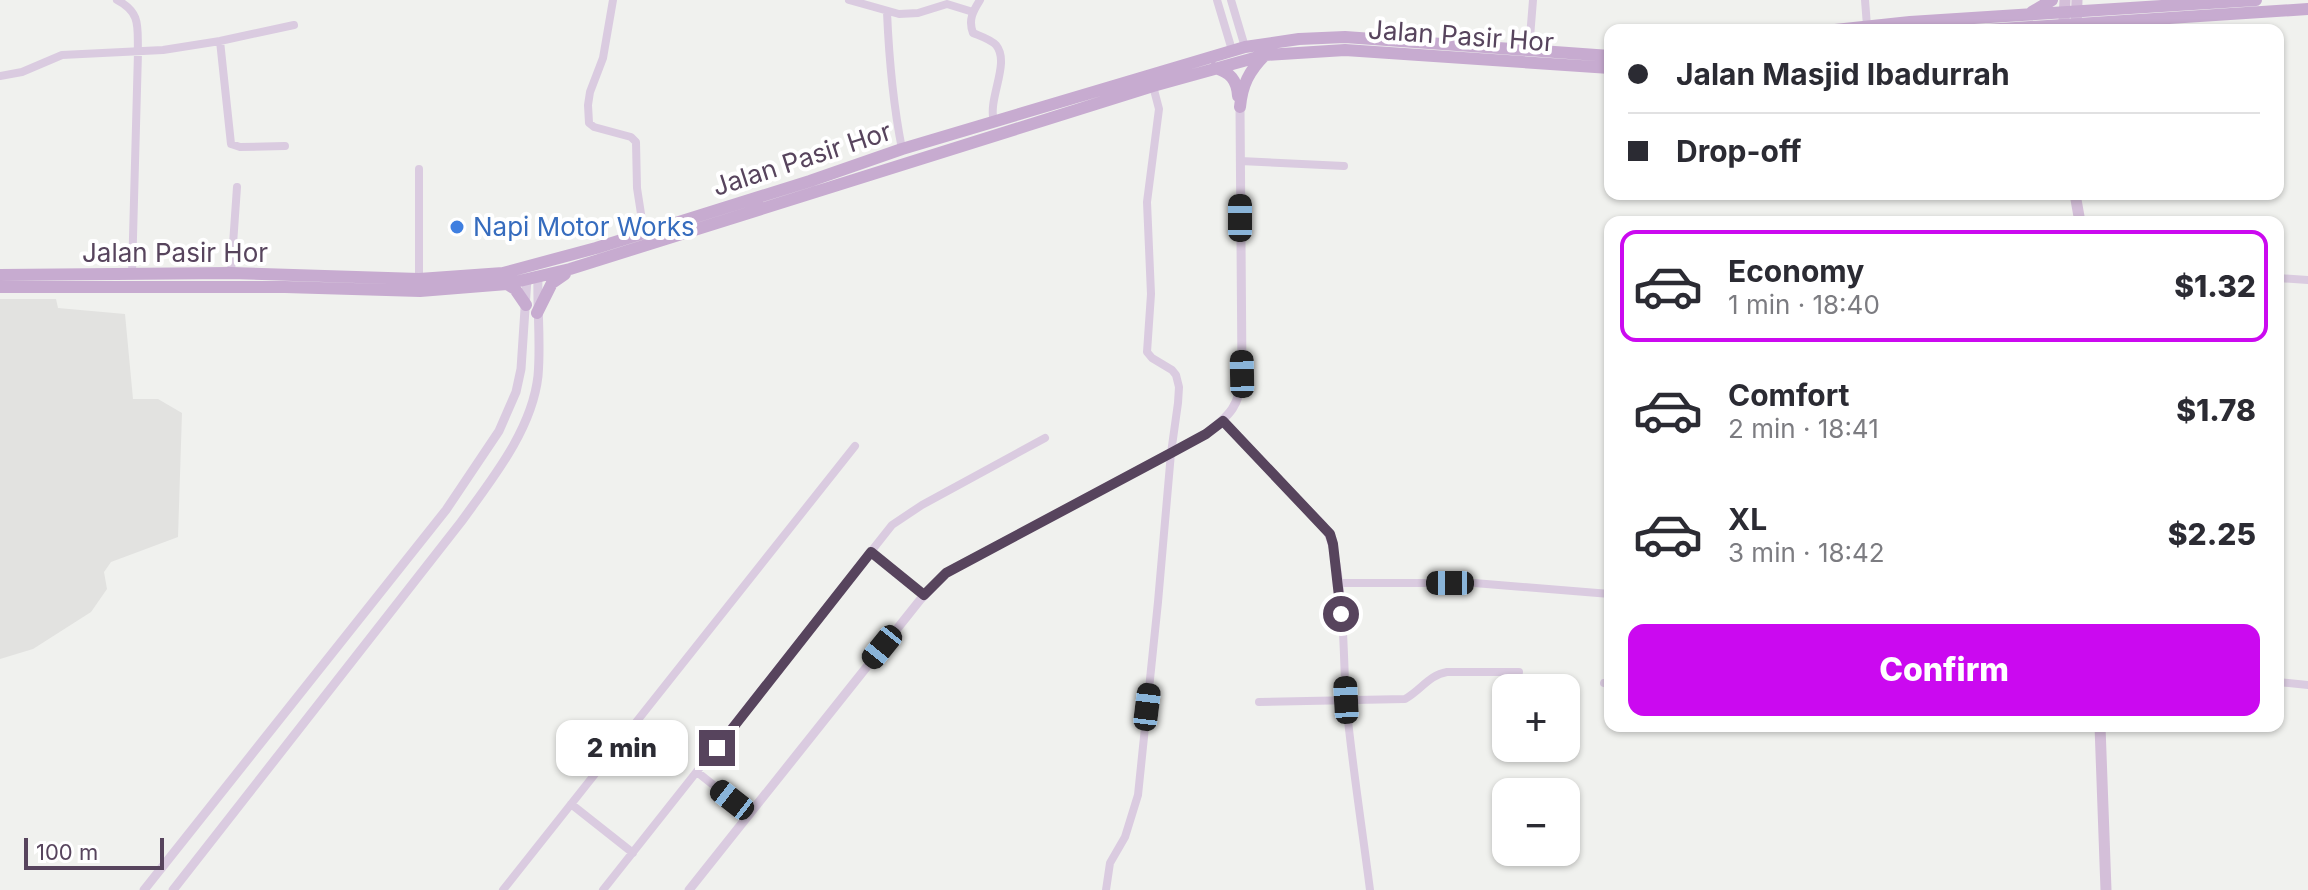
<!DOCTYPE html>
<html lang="en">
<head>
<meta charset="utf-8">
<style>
	:root { --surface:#fff; --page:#f2f2f3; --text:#2b2b33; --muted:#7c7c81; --line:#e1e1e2; --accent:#cb09f0 }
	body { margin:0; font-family:Inter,sans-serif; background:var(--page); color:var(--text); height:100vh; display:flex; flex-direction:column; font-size:30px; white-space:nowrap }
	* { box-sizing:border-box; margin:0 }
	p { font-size:26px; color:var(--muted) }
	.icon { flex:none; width:44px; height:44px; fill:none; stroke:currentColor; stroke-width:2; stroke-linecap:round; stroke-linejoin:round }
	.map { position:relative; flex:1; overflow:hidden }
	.sheet { position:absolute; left:1604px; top:216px; width:680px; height:516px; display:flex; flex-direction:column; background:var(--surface); border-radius:16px; box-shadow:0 2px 6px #0004 }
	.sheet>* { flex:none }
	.hud { position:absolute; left:1604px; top:24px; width:680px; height:176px; border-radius:16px; box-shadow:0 2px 6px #0004; display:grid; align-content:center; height:176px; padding:0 24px; background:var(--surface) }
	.controls { position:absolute; left:1492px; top:674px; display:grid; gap:16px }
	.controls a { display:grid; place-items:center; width:88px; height:88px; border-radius:16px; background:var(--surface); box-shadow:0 2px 6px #0004; font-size:40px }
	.scale { position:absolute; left:24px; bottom:20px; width:140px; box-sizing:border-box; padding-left:8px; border:4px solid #57445d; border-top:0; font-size:22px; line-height:28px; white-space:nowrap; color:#57445d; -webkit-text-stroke:6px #fff; paint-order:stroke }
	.end { position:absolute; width:36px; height:36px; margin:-18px; border:10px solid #57445d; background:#fff; box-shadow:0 0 0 4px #fff }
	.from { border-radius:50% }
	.bubble { position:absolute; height:56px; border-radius:16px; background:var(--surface); box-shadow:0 2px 6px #0004; font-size:26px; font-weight:800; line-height:56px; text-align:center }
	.car { position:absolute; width:24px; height:48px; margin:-24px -12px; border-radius:10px; box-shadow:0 0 6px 2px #0007; background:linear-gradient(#222 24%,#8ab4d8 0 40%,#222 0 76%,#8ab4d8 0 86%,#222 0) }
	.hud b { display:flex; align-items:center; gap:28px; height:76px; font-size:30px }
	.hud b+b { border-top:2px solid var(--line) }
	.hud i { width:20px; height:20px; background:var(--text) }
	ul { padding:14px 0 0; list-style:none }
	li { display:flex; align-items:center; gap:24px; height:112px; margin:0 16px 12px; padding:0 8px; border:4px solid transparent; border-radius:16px }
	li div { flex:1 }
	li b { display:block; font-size:30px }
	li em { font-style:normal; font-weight:800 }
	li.selected { border-color:var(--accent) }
	li>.icon { width:72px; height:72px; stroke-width:1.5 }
	.primary-button { display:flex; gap:16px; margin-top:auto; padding:16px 24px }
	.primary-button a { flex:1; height:92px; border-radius:16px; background:var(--accent); color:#fff; font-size:32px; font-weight:800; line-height:92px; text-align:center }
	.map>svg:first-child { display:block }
	.education { fill:#e2e2e0 }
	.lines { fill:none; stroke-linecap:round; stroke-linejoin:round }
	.minor { stroke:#dacbe0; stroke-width:8 }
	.tertiary { stroke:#dacbe0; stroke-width:9 }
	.secondary { stroke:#d4bfd9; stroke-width:11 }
	.primary { stroke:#c7abd0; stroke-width:12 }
	.route { stroke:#57445d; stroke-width:10 }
	.shop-dot { fill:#3f7fe0; stroke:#fff; stroke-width:3 }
	.labels { text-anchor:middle; stroke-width:8; stroke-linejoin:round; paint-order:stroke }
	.street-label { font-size:26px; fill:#57445d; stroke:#fff }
	.shop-label { font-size:26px; fill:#366cbe; stroke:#fff; text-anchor:start }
</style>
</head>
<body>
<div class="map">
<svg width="2308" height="890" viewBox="0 0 2308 890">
	<rect width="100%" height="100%" fill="#f0f1ee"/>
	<path class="education" d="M0,299H56L58,308L125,314L133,399H158L182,413L178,537L111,562L104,572L107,589L91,612L33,649L0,659Z"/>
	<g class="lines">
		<path class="minor" d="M117,0C142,13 137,28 138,52L132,274
			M613,0L603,58L590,92L588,105L589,123L594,127L631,137L636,142L637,188L644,233
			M849,0L899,14L918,13L947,4L973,12
			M980,0C973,11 968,20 973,33C980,36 990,39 996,45C1011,63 987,99 994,122
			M1217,0L1232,50
			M1231,0L1245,47
			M1865,0L1867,26
			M887,12C889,58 893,104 902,149
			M220,41L231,144L240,147L285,146
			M1529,50L1533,0
			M0,76L22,72L62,55L163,50L220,41L294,25
			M1240,161L1344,166
			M231,273L237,187
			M2278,278L2308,280
			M419,279V169
			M1223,421L1323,525C1345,554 1343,661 1346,701C1352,764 1362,827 1370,890
			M871,552L924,595
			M1338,583H1474L1610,594
			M2278,682L2308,685
			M1604,683L1610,684
			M1259,702L1405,699C1421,690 1429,675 1447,672H1519
			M697,772L750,814
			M571,804L633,853
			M503,890L855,446
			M603,890L892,525L922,505L1045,438
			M1106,890L1110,863L1125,837L1138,795L1158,602L1171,453L1178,403L1179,387L1176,375L1172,370L1152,358L1147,352L1151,294L1147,202L1159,109L1153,86"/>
		<path class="tertiary" d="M144,890L446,510L499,431L516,392L521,369L527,279
			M173,890L461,522C492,479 532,430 538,376C541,343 537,310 538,277
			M689,890L920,600L946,573L1206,434C1230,415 1240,406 1242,374L1240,107"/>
		<path class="secondary" d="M2064,21L2065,0
			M2076,30L2077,0
			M2075,194L2080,222
			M2100,726L2106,890"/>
		<path class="primary" d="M2032,12L2052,0
			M1835,30L1910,22L2256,0
			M1986,30L2308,9
			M1215,68C1230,72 1237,80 1238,96
			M1240,107C1242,85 1249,71 1265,55
			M0,275L231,273L419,279L503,273L596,248L810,181L902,149L1245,47L1299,39L1345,37L1610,56
			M507,284L515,289L526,305
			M0,287H285L420,291L507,284L570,269L1153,86L1265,55L1345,50L1610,68
			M537,313L552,283L565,274"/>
	</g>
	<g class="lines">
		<path class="route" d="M717,748L871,552L924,595L946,573L1171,453L1206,434L1223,421L1330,534L1333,544L1341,614"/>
	</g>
	<circle class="shop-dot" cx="457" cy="227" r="8"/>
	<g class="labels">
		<g class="street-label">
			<text transform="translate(1461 36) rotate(4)" y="9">Jalan Pasir Hor</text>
			<text transform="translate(802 159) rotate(-18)" y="9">Jalan Pasir Hor</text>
			<text x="175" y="262">Jalan Pasir Hor</text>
		</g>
		<g class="shop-label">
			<text x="473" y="236">Napi Motor Works</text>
		</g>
	</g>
</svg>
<div class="controls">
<a>+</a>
<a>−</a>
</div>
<div class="scale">100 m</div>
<i class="end from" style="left:1341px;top:614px"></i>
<i class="end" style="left:717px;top:748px"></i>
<div class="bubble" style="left:556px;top:720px;width:132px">2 min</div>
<i class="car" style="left:1240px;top:218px;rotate:0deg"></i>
<i class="car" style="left:1242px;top:374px;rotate:359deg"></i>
<i class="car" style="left:1450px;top:583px;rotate:270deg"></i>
<i class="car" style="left:882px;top:647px;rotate:219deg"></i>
<i class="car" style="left:1346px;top:700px;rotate:357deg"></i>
<i class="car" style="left:1147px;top:707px;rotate:7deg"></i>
<i class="car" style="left:732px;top:800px;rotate:308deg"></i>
<div class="hud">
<b><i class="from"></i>Jalan Masjid Ibadurrah</b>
<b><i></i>Drop-off</b>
</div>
<section class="sheet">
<ul>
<li class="selected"><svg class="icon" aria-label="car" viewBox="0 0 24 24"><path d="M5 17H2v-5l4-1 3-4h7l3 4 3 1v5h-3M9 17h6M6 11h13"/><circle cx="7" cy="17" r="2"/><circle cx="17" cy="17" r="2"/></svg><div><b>Economy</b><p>1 min · 18:40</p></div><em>$1.32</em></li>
<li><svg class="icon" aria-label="car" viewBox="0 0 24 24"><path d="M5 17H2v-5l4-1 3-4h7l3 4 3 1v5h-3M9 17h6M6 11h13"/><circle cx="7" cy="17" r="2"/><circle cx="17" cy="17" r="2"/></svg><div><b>Comfort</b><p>2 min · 18:41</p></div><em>$1.78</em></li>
<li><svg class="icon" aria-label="car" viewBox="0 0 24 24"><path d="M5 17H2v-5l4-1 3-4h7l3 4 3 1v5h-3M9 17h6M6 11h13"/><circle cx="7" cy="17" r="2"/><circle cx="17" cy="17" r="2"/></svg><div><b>XL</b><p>3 min · 18:42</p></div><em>$2.25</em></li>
</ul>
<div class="primary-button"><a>Confirm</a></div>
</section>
</div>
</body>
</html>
